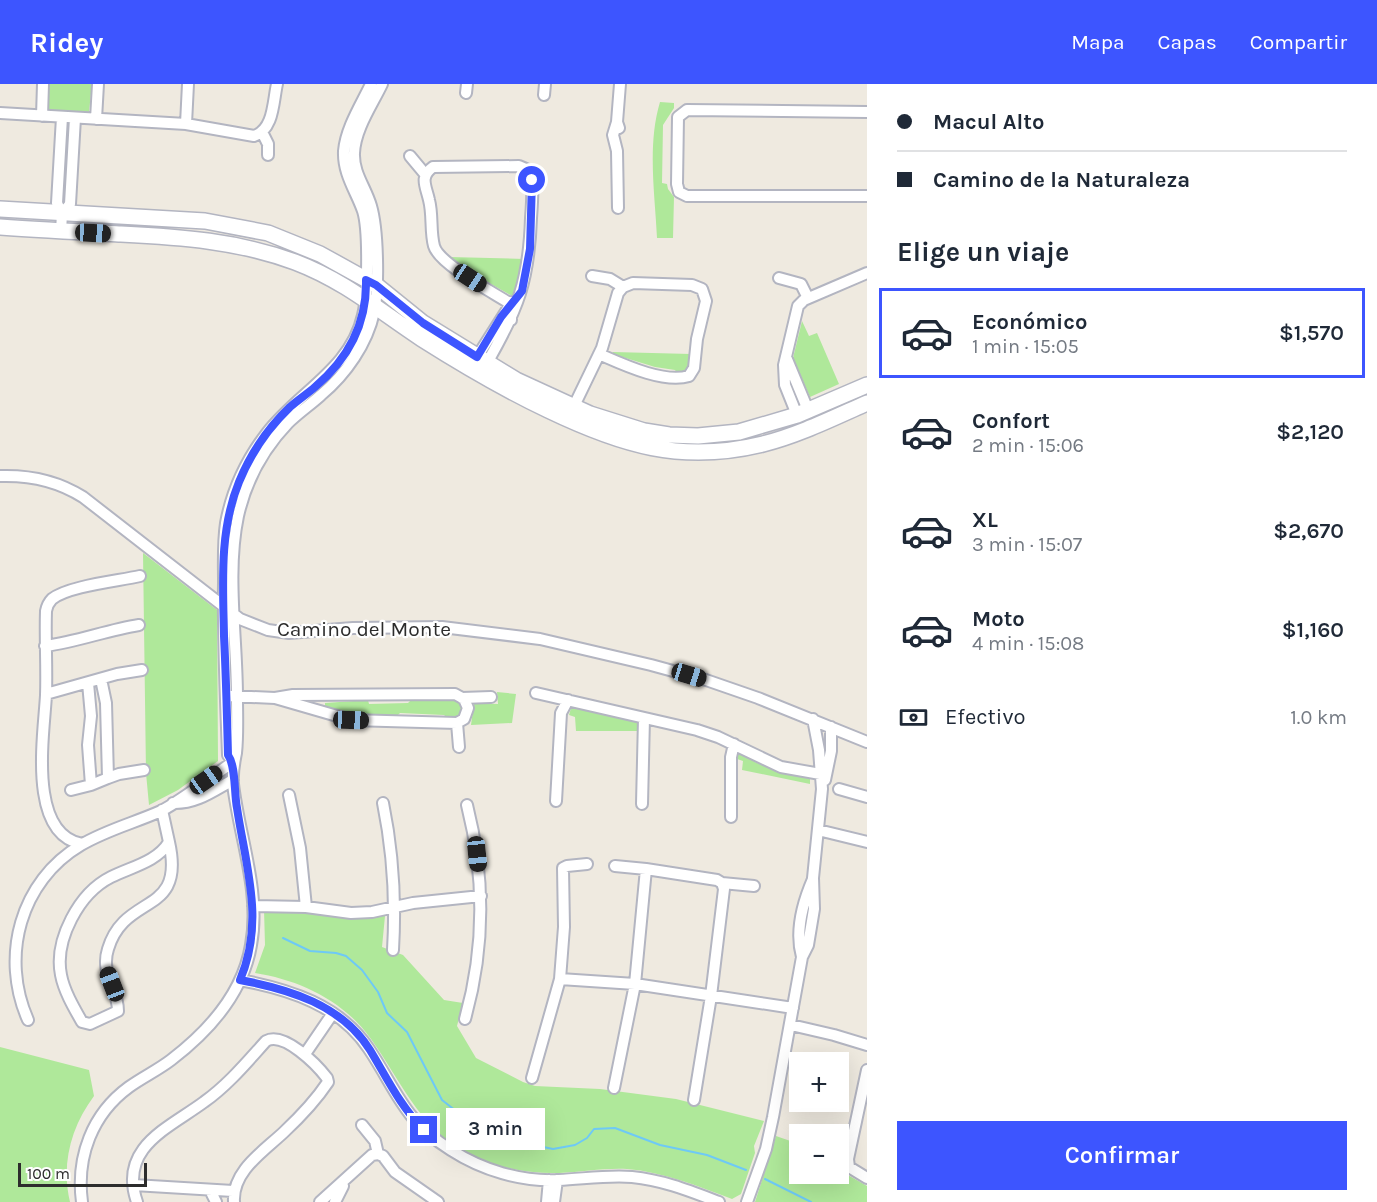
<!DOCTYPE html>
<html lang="es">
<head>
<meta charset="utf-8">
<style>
	:root { --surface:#fff; --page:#f6f6f7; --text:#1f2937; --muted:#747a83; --line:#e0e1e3; --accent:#3d55ff }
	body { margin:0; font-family:Karla,sans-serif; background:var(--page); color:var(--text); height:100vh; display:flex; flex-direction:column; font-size:22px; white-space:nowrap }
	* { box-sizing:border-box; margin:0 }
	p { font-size:20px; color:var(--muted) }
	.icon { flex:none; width:33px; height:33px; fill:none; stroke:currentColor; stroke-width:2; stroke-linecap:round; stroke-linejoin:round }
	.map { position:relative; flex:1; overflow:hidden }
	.sheet { display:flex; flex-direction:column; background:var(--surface); width:510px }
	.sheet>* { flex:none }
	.banner { display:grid; align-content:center; height:132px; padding:0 30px; background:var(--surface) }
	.controls { position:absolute; left:789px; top:968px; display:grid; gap:12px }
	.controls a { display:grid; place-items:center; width:60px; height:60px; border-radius:0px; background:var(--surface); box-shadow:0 6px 24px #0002; font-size:30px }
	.scale { position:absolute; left:18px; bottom:15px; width:129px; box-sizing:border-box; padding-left:6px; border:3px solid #2d2d2d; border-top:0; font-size:16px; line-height:21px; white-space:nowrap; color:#2d2d2d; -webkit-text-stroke:4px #fff; paint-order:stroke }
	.end { position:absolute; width:27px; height:27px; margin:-14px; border:8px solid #3d55ff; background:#fff; box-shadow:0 0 0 3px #fff }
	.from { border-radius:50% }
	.bubble { position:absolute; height:42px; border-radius:0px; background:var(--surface); box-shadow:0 6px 24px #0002; font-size:20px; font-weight:600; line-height:42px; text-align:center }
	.car { position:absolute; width:18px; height:36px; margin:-18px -9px; border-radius:8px; box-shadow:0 0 4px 2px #0007; background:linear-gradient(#222 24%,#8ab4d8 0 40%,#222 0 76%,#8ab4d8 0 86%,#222 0) }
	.banner b { display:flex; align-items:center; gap:21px; height:57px; font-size:22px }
	.banner b+b { border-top:2px solid var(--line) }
	.banner i { width:15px; height:15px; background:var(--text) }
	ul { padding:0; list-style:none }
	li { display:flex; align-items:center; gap:18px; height:90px; margin:0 12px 9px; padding:0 18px; border:3px solid transparent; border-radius:0px }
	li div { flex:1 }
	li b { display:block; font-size:22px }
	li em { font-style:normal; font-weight:600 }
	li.on { border-color:var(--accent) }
	li>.icon { width:54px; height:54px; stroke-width:1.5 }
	h2 { padding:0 30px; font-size:27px; line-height:72px }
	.pay { display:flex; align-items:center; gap:15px; height:66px; padding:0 30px; font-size:22px }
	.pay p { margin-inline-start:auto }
	.button { display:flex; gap:12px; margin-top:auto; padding:12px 30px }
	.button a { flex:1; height:69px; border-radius:0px; background:var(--accent); color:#fff; font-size:24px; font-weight:600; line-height:69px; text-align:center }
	header { display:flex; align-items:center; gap:36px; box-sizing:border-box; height:84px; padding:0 30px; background:var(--accent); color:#fff }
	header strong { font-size:28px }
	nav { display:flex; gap:33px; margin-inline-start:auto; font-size:21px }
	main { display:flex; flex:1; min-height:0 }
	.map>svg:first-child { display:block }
	.grass { fill:#afe89a }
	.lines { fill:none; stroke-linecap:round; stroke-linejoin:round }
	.stream { stroke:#6ec9f6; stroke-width:2 }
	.street-casing { stroke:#b3b5c1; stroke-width:14 }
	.secondary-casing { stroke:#b3b5c1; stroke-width:18 }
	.street { stroke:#fff; stroke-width:10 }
	.secondary { stroke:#fff; stroke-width:15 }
	.route { stroke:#3d55ff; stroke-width:8 }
	.labels { text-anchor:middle; stroke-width:4.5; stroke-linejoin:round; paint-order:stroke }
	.street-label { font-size:21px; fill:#2d2d2d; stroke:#fff }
</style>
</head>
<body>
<header>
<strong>Ridey</strong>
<nav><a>Mapa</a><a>Capas</a><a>Compartir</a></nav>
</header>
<main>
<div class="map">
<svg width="867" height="1118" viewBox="0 0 867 1118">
	<rect width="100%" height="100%" fill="#efeae0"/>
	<path class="grass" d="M48,0H92L89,28H52L48,26Z
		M660,18L674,19V24L663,41L662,99L667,100L668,105L674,113L673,154H657C655,110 647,61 660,18Z
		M450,173L525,175L514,213L450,177Z
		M802,237L809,252L817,249L839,300L810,313L793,274Z
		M613,268L691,270L690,284L687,289H677L675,286L655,283L619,272L617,274L611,272Z
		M143,469L217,526L218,677L178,706L149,721L146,689Z
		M497,608L516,610L512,639L471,641L474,619L498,620Z
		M413,614L454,616L465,623L463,629L454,634L448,635L444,631L400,629L396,633L357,632L325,625V619L368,616L369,620L408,619Z
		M572,621L640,638V647H576L575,633L569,631Z
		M738,668L757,679L810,695V700L742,686L743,677L737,675Z
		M264,825L288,826L328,832H385L382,863L403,871L444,916L463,919L457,942L476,974L523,998L535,1002L600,1005L676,1015L764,1037L754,1062L755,1069L741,1110L732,1115C697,1102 664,1088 627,1085C604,1084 582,1088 559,1089C527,1090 491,1083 462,1067C419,1042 399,994 371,955C344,917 300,896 255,889L265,861Z
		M0,963L89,986L94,1012C71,1043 61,1080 70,1118H0Z
		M776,1052L799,1060L800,1089H838L839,1086L867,1102V1118H755Z"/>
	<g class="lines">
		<path class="stream" d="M283,854L310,867L336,869L346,872L362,886L378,908L387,929L407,948L442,1016L475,1042L495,1053L553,1065L575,1061L587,1054L594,1045L615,1044L660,1061L707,1071L746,1086
			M765,1095L811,1118"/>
		<g class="street-casing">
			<path id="street" d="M466,9L467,0
				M544,11L545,0
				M867,28L687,26L678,33L677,100L679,108L687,112H867
				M0,29L186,40L254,52C274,46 273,17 277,0
				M42,32L43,0
				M96,35L98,0
				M617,38L613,51L617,67L618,124
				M186,40L188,0
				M619,44L617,38L620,0
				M262,48L268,60V71
				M410,72L425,90
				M62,130L70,120L75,34
				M61,147L62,130L57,119L62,33
				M592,192L610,195L623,203
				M779,194L801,200L808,214
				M477,273L512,218
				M786,273L808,326
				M487,279C518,225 529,197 531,134C532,121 533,106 532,92L526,85L519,82L433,83C419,93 426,102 429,116C433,131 430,147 434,162C439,180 494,209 511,220V236
				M574,322L602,264L618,209L623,203L633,199L692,201L702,205L706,217L697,255L694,284L689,292C664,300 622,280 599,270
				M797,331L785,301L784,281L798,222L804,216L867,189
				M0,392C30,391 58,397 83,413L240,535L268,546L289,549L353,544L442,543L540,555L651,581L706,596L758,614L867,658
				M45,562C77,558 107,546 139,541
				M88,599L91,632L88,661L91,701L108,694L106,619L101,595
				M536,609L697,646L718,653L781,683L826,691
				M46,610L117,590L142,586
				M231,612L275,614L351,636L457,639L464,635L468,624L464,615L455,610L293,611L275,614
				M462,614L491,613
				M457,639L459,663
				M233,678L228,671C226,613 223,556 224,498C224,478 223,459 226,439C232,407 247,375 267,349C298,308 351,285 363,231C368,212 369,146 363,127C356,107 343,90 344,67C346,44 361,21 371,0
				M108,694L119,690L144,686
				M825,696L831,667V643
				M839,705L867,713
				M71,706L91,701
				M289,711L300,764L306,823
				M556,717L561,629L568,616
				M173,719C196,720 213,707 233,696
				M383,719C393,768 396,816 393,866
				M642,720L644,634
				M162,726L169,758
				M731,733V673L734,660
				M818,746L867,758
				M169,758C186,833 125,808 108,865C100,890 118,903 118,927L90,940L82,938C74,924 64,907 61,891C54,856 79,809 111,793C131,783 157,778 169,758Z
				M82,760C27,750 44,650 46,611C47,583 45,555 46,527C47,522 48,519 52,515C68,502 118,497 140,492
				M615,782L646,785L717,796L722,799L754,802
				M253,822L306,823L351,829L372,828L413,819L481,812
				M802,873C795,848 803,818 813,795
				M560,895L635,900L793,924
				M240,896C289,905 340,921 369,965C397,1007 404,1037 451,1066C482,1086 521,1098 559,1096C583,1095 607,1091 632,1093C663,1096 690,1107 719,1118
				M465,935C485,864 485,792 467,721
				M28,936C0,873 20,797 81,761C106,746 134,739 161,727C184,715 211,693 233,678
				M791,941L834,951L867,961
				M305,970L333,929
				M867,986L848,1075L849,1083L867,1094
				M532,994L560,895L564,843L563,784L567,782L587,780
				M614,1004L635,900L646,785
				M694,1016L711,912L724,805L722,799
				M362,1041L375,1057L378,1070
				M378,1070L383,1072L395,1088L438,1118
				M134,1101L233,1107
				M210,1106L216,1118
				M82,1118C76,1073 92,1030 129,1003C143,993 158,986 171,976C209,947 243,909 251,861C261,808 239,752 233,700C232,688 234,680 236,669C238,651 237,631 237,613C237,554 226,489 238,432C246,397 263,365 288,339C298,329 310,321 321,311C346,290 367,260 374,228C379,204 378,146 371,122C366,104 353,89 354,69C355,45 372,21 382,0
				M137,1118C118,1063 169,1044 204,1018C228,1001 247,978 266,957C284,947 317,981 327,994L328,998C316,1016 300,1033 284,1048C264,1067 232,1087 234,1118
				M320,1118L372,1071L378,1070
				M335,1118L343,1102
				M547,1118L549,1096
				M554,1118L557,1096
				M747,1118L766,1065L773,1033L802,873L808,861L814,825L813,794L822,705L819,666L813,635"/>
		</g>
		<g class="secondary-casing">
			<path id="secondary" d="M0,125L205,137L268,149L320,170L376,201L423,239L516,296L590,330L644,347L669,351L698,352L739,348L797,331L867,301
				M0,143C40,146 81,148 121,150C181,153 238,157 295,178C345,197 378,226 422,255C463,281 504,305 548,326C621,361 681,380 763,360C799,351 833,334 867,319"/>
		</g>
		<use href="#street" class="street"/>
		<use href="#secondary" class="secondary"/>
	</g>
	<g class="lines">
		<path class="route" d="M424,1046C400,1022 387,994 370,966C342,921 289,905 240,896C265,837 246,784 237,724C234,709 236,682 228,671C227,631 226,591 224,552C223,500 219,447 239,398C250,371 268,344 290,323C298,316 307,310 315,303C348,275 367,239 366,196L376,201L423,239L477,273L501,233L522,207L530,165L532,96"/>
	</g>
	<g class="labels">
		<g class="street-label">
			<text x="364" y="552">Camino del Monte</text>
		</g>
	</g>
</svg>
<div class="controls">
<a>+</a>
<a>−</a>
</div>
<div class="scale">100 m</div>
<i class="end from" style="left:532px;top:96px"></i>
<i class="end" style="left:424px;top:1046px"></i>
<div class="bubble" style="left:446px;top:1024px;width:99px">3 min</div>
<i class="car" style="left:93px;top:149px;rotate:93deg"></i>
<i class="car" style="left:470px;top:194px;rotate:123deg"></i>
<i class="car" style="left:689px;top:591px;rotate:107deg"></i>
<i class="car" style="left:351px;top:636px;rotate:92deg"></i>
<i class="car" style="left:206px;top:696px;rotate:55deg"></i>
<i class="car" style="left:477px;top:770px;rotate:174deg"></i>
<i class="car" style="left:112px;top:900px;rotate:339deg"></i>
</div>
<section class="sheet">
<div class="banner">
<b><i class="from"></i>Macul Alto</b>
<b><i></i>Camino de la Naturaleza</b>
</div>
<h2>Elige un viaje</h2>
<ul>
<li class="on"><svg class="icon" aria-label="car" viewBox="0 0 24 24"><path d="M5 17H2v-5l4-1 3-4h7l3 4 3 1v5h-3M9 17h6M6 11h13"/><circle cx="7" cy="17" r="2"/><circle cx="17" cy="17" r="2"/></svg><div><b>Económico</b><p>1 min · 15:05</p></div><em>$1,570</em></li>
<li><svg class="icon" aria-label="car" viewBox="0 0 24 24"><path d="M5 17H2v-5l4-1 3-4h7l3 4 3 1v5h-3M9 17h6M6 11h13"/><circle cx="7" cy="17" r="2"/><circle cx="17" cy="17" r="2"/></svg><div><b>Confort</b><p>2 min · 15:06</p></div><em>$2,120</em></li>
<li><svg class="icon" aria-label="car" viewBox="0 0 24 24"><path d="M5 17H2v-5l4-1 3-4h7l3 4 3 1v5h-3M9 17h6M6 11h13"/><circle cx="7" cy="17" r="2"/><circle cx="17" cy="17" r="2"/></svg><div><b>XL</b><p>3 min · 15:07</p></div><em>$2,670</em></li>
<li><svg class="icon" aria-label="car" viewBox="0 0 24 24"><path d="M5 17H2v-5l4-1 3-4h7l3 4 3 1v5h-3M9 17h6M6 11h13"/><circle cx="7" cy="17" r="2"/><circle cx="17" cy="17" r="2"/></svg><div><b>Moto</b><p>4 min · 15:08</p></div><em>$1,160</em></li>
</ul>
<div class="pay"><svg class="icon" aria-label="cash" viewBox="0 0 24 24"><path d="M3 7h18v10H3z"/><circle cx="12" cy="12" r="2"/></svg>Efectivo<p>1.0 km</p></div>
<div class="button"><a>Confirmar</a></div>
</section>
</main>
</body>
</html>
